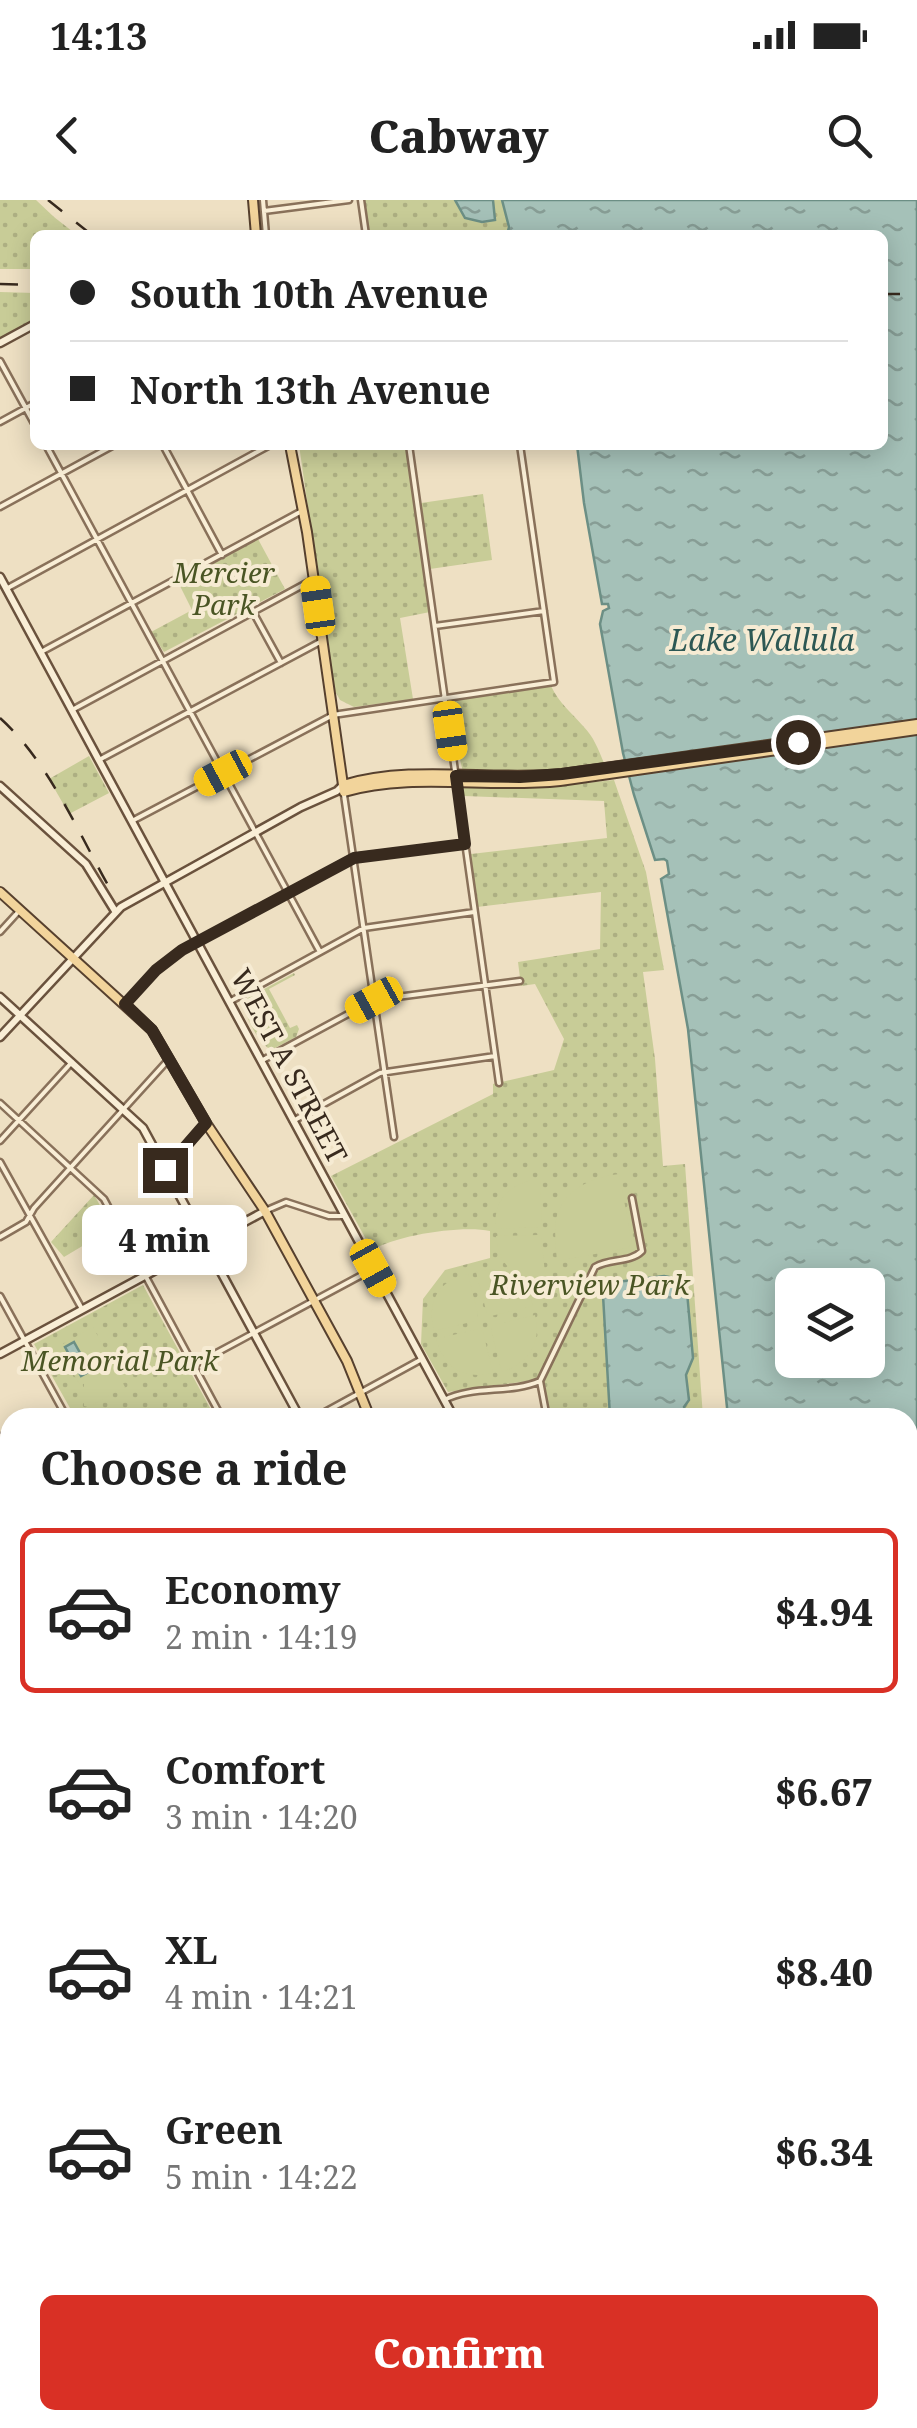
<!DOCTYPE html>
<html lang="en">
<head>
<meta charset="utf-8">
<style>
	:root { --surface:#fff; --page:#f6f6f6; --text:#222; --muted:#767676; --line:#e0e0e0; --accent:#d93025 }
	body { margin:0; font-family:"Noto Serif",serif; background:var(--page); color:var(--text); height:100vh; display:flex; flex-direction:column; font-size:38px; white-space:nowrap }
	* { box-sizing:border-box; margin:0 }
	p { font-size:32px; color:var(--muted) }
	.icon { flex:none; width:55px; height:55px; fill:none; stroke:currentColor; stroke-width:2; stroke-linecap:round; stroke-linejoin:round }
	.map { position:relative; flex:1; overflow:hidden }
	.panel { position:absolute; left:0px; top:1208px; width:918px; height:1022px; display:flex; flex-direction:column; background:var(--surface); border-radius:30px 30px 0 0; box-shadow:0 5px 25px #0003 }
	.panel>* { flex:none }
	.hud { position:absolute; left:30px; top:30px; width:858px; height:220px; border-radius:15px; box-shadow:0 5px 25px #0003; display:grid; align-content:center; height:220px; padding:0 40px; background:var(--surface) }
	.fabs { position:absolute; left:775px; top:1068px; display:grid; gap:20px }
	.fabs a { display:grid; place-items:center; width:110px; height:110px; border-radius:15px; background:var(--surface); box-shadow:0 5px 25px #0003; font-size:50px }
	.end { position:absolute; width:45px; height:45px; margin:-22px; border:12px solid #382a1e; background:#fff; box-shadow:0 0 0 5px #fff }
	.from { border-radius:50% }
	.bubble { position:absolute; height:70px; border-radius:15px; background:var(--surface); box-shadow:0 5px 25px #0003; font-size:32px; font-weight:800; line-height:70px; text-align:center }
	.car { position:absolute; width:30px; height:60px; margin:-30px -15px; border-radius:12px; box-shadow:0 0 8px 2px #0007; background:linear-gradient(#f5c518 24%,#345 0 40%,#f5c518 0 76%,#345 0 86%,#f5c518 0) }
	.hud b { display:flex; align-items:center; gap:35px; height:95px; font-size:38px }
	.hud b+b { border-top:2px solid var(--line) }
	.hud i { width:25px; height:25px; background:var(--text) }
	ul { padding:0; list-style:none }
	li { display:flex; align-items:center; gap:30px; height:165px; margin:0 20px 15px; padding:0 20px; border:5px solid transparent; border-radius:15px }
	li div { flex:1 }
	li b { display:block; font-size:38px }
	li em { font-style:normal; font-weight:800 }
	li.current { border-color:var(--accent) }
	li>.icon { width:90px; height:90px; stroke-width:1.5 }
	h2 { padding:0 40px; font-size:45px; line-height:120px }
	.primary-button { display:flex; gap:20px; margin-top:auto; padding:20px 40px }
	.primary-button a { flex:1; height:115px; border-radius:15px; background:var(--accent); color:#fff; font-size:40px; font-weight:800; line-height:115px; text-align:center }
	.status { display:flex; justify-content:space-between; align-items:center; height:70px; padding:0 50px; background:var(--surface); direction:ltr }
	.status svg { height:28px; fill:currentColor }
	header { display:flex; justify-content:space-between; align-items:center; height:130px; padding:0 40px; background:var(--surface); font-size:45px; font-weight:800 }
	.map>svg:first-child { display:block }
	.grass { fill:url(#grass-dots) }
	.garden { fill:#c8cc97 }
	.water { fill:url(#water-ripples); stroke:#6c8f85; stroke-width:2.5; fill-rule:evenodd }
	.lines { fill:none; stroke-linecap:round; stroke-linejoin:round }
	.street-casing { stroke:#89715a; stroke-width:9 }
	.secondary-casing { stroke:#6a523d; stroke-width:11 }
	.primary-casing { stroke:#56402e; stroke-width:12 }
	.highway-casing { stroke:#56402e; stroke-width:15 }
	.street { stroke:#f9eed6; stroke-width:4 }
	.secondary { stroke:#f9eed6; stroke-width:6 }
	.primary { stroke:#f2d49b; stroke-width:8 }
	.highway { stroke:#de9d53; stroke-width:10 }
	.rail { stroke:#382a1e; stroke-width:2.5; stroke-dasharray:18 18; stroke-linecap:butt }
	.route { stroke:#382a1e; stroke-width:12 }
	.labels { text-anchor:middle; stroke-width:8; stroke-linejoin:round; paint-order:stroke }
	.park-label { font-size:28px; font-style:italic; fill:#4a5524; stroke:#f6ebd3 }
	.street-label { font-size:28px; fill:#382a1e; stroke:#f6ebd3 }
	.water-label { font-size:30px; font-style:italic; fill:#2d5854; stroke:#f6ebd3 }
</style>
</head>
<body>
<div class="status"><b>14:13</b><svg viewBox="0 0 49 12"><path d="M0 12V9h3v3zM5 12V6h3v6zM10 12V3h3v9zM15 12V0h3v12zM26 1h20v11H26zM47 4h2v5h-2z"/></svg></div>
<header><svg class="icon" aria-label="back" viewBox="0 0 24 24"><path d="M15 5l-7 7 7 7"/></svg>Cabway<svg class="icon" aria-label="search" viewBox="0 0 24 24"><circle cx="10" cy="10" r="6"/><path d="M15 15l6 6"/></svg></header>
<div class="map">
<svg width="917" height="2228" viewBox="0 0 917 2228">
	<defs>
		<pattern id="grass-dots" width="8" height="8" patternUnits="userSpaceOnUse" patternTransform="scale(2.5)"><rect width="8" height="8" fill="#c8cc97"/><path d="M2 2h.1M6 6h.1" fill="none" stroke="#adaf82" stroke-width="1.8" stroke-linecap="round"/></pattern>
		<pattern id="water-ripples" width="26" height="14" patternUnits="userSpaceOnUse" patternTransform="scale(2.5)"><rect width="26" height="14" fill="#a5c1b8"/><path d="M2 4q2-2 4 0t4 0M15 11q2-2 4 0t4 0" fill="none" stroke="#879d95"/></pattern>
	</defs>
	<rect width="100%" height="100%" fill="#eee0c3"/>
	<path class="grass" d="M0,0H36L54,17L77,35H35V69H0Z
		M361,0H502C505,11 511,24 507,35H366Z
		M0,92L35,93V120L0,140Z
		M299,245H406L430,412L400,418L413,499L354,507L340,500L334,489Z
		M483,294L492,360L430,369L421,303Z
		M258,339L285,389L164,452L151,432L192,410L178,382Z
		M551,486C559,503 571,512 583,526C594,537 598,549 604,563L544,572H463L450,518V502L453,499Z
		M89,556L109,593L69,614L49,579Z
		M614,580L646,672L664,770L643,772L655,859L663,966L685,964L703,1217H551L543,1179L448,1192L421,1144L423,1099L445,1070L490,1058V1031C462,1025 397,1035 372,1050L331,976L493,894V884L554,870L564,839L535,784L521,786L518,762L600,749L601,692L477,707L471,654L607,638L604,601L464,596L462,588L558,586Z
		M294,773L295,775L269,789L290,828L297,825L299,829L296,837L271,850C258,842 243,815 244,800Z
		M94,995C102,1007 104,1017 111,1029L64,1057L51,1042Z
		M143,1085L215,1217H75L34,1144Z"/>
	<path class="garden" d="M619,974L632,1042L628,1048L557,1061C556,1048 554,1033 556,1020C562,990 592,977 619,974Z
		M531,980H540L542,1023L538,1027L495,1029C494,1003 506,987 531,980Z
		M538,1035L541,1038L546,1081C516,1081 499,1066 496,1036Z
		M491,1069C514,1072 526,1084 533,1106L491,1116L487,1114L476,1072Z
		M468,1074L478,1115L475,1121L434,1131C427,1102 437,1081 468,1074Z
		M535,1115C542,1143 529,1163 502,1172L491,1130L494,1125Z
		M93,1127L125,1187L88,1207L84,1206V1184L79,1183L63,1157L65,1154L61,1145Z
		M478,1129L483,1132L493,1173C464,1180 444,1168 436,1139Z"/>
	<path class="water" d="M455,0H493L495,20L482,22L465,18Z
		M502,0H917V2138L908,2107V1218L728,1217L688,829L661,679L669,674L667,661L664,659L655,660L634,595L623,553L600,424L603,411L609,408L608,404H602L584,303L577,245H882V35H507L509,27ZM792,1085H868V1160H792Z
		M664,1076L680,1079L687,1092L693,1158L686,1175L689,1200L684,1207L688,1217H610L603,1095L617,1082Z
		M74,1142L84,1160L88,1159L94,1169L81,1176L65,1147Z"/>
	<g class="lines">
		<g class="street-casing">
			<path id="street" d="M263,0L266,35
				M361,0L366,35
				M264,11L349,0
				M0,161L35,225
				M0,222L35,203
				M46,245L320,752
				M163,245L222,355
				M409,245L455,571
				M0,307L114,245
				M6,389L270,245
				M253,412L281,463
				M435,426L544,411
				M41,452L300,312
				M72,510L314,379
				M99,560L320,442
				M457,585L499,883
				M344,595L394,937
				M132,621L333,515L554,482L520,245
				M0,732L20,710
				M229,802L364,728L474,712
				M125,805L156,770L181,750L354,657L464,644
				M261,861L374,800L520,781
				M0,903L104,999L222,1218
				M293,921L380,873L495,856
				M0,941L72,862
				M0,962L82,1109
				M166,968L206,923
				M265,1011L286,1002L329,1016H345
				M0,1037L26,1022L34,1008L169,859
				M0,1096L67,1218
				M194,1165L373,1069
				M540,1181L547,1218
				M444,1200C474,1185 510,1194 540,1181L595,1067C610,1058 630,1063 642,1051L632,998
				M314,1218L422,1159
				M0,1236L10,1254
				M0,1270L10,1265
				M0,1379L10,1398
				M0,1387L10,1382
				M0,1505L10,1499
				M0,1599L10,1594
				M0,1670L10,1688
				M0,1909L10,1903
				M0,2030L10,2048
				M0,2065L10,2059
				M0,2101L10,2119
				M0,2220L10,2215
				M66,2220L70,2228
				M184,2220L188,2228
				M458,2220L462,2228
				M691,2220L696,2228
				M880,2220L882,2228
				M727,2228L743,2220
				M803,2228L819,2220"/>
		</g>
		<g class="secondary-casing">
			<path id="secondary" d="M0,143L35,124
				M0,377L454,1218
				M0,586L86,664L115,711
				M0,797L143,928L300,1218
				M0,837L121,707L301,607L337,591L343,585
				M0,1154L265,1011
				M0,1524L10,1542
				M380,2220L384,2228
				M277,2228L292,2220"/>
		</g>
		<g class="primary-casing">
			<path id="primary" d="M253,0L256,35
				M290,245L307,332L344,592C413,572 488,589 560,581L917,530
				M343,585C413,564 489,581 562,574L917,524
				M0,692L152,830L206,923L265,1011L347,1161L370,1218
				M0,1752L10,1747"/>
		</g>
		<g class="highway-casing">
			<path id="highway" d="M527,2220L536,2228"/>
		</g>
		<use href="#street" class="street"/>
		<use href="#secondary" class="secondary"/>
		<use href="#primary" class="primary"/>
		<use href="#highway" class="highway"/>
		<path class="rail" d="M48,0L92,35
			M0,84L35,85
			M882,94H917
			M0,518C48,561 77,630 109,687"/>
	</g>
	<g class="lines">
		<path class="route" d="M165,970L206,923L152,830L125,804L156,770L182,750L354,658L465,644L456,576L520,577L562,574L798,542"/>
	</g>
	<g class="labels">
		<g class="park-label">
			<text x="224" y="383">Mercier<tspan x="224" dy="32">Park</tspan></text>
			<text x="590" y="1095">Riverview Park</text>
			<text x="120" y="1171">Memorial Park</text>
		</g>
		<g class="street-label">
			<text transform="translate(289 866) rotate(62)" y="10">WEST A STREET</text>
		</g>
		<g class="water-label">
			<text x="762" y="451">Lake Wallula</text>
		</g>
	</g>
</svg>
<div class="fabs">
<a><svg class="icon" aria-label="layers" viewBox="0 0 24 24"><path d="M12 4l9 5-9 5-9-5zM3 14l9 5 9-5"/></svg></a>
</div>
<i class="end from" style="left:798px;top:542px"></i>
<i class="end" style="left:165px;top:970px"></i>
<div class="bubble" style="left:82px;top:1005px;width:165px">4 min</div>
<i class="car" style="left:318px;top:406px;rotate:352deg"></i>
<i class="car" style="left:450px;top:531px;rotate:172deg"></i>
<i class="car" style="left:223px;top:573px;rotate:242deg"></i>
<i class="car" style="left:374px;top:800px;rotate:241deg"></i>
<i class="car" style="left:373px;top:1068px;rotate:151deg"></i>
<div class="hud">
<b><i class="from"></i>South 10th Avenue</b>
<b><i></i>North 13th Avenue</b>
</div>
<section class="panel">
<h2>Choose a ride</h2>
<ul>
<li class="current"><svg class="icon" aria-label="car" viewBox="0 0 24 24"><path d="M5 17H2v-5l4-1 3-4h7l3 4 3 1v5h-3M9 17h6M6 11h13"/><circle cx="7" cy="17" r="2"/><circle cx="17" cy="17" r="2"/></svg><div><b>Economy</b><p>2 min · 14:19</p></div><em>$4.94</em></li>
<li><svg class="icon" aria-label="car" viewBox="0 0 24 24"><path d="M5 17H2v-5l4-1 3-4h7l3 4 3 1v5h-3M9 17h6M6 11h13"/><circle cx="7" cy="17" r="2"/><circle cx="17" cy="17" r="2"/></svg><div><b>Comfort</b><p>3 min · 14:20</p></div><em>$6.67</em></li>
<li><svg class="icon" aria-label="car" viewBox="0 0 24 24"><path d="M5 17H2v-5l4-1 3-4h7l3 4 3 1v5h-3M9 17h6M6 11h13"/><circle cx="7" cy="17" r="2"/><circle cx="17" cy="17" r="2"/></svg><div><b>XL</b><p>4 min · 14:21</p></div><em>$8.40</em></li>
<li><svg class="icon" aria-label="car" viewBox="0 0 24 24"><path d="M5 17H2v-5l4-1 3-4h7l3 4 3 1v5h-3M9 17h6M6 11h13"/><circle cx="7" cy="17" r="2"/><circle cx="17" cy="17" r="2"/></svg><div><b>Green</b><p>5 min · 14:22</p></div><em>$6.34</em></li>
</ul>
<div class="primary-button"><a>Confirm</a></div>
</section>
</div>
</body>
</html>
